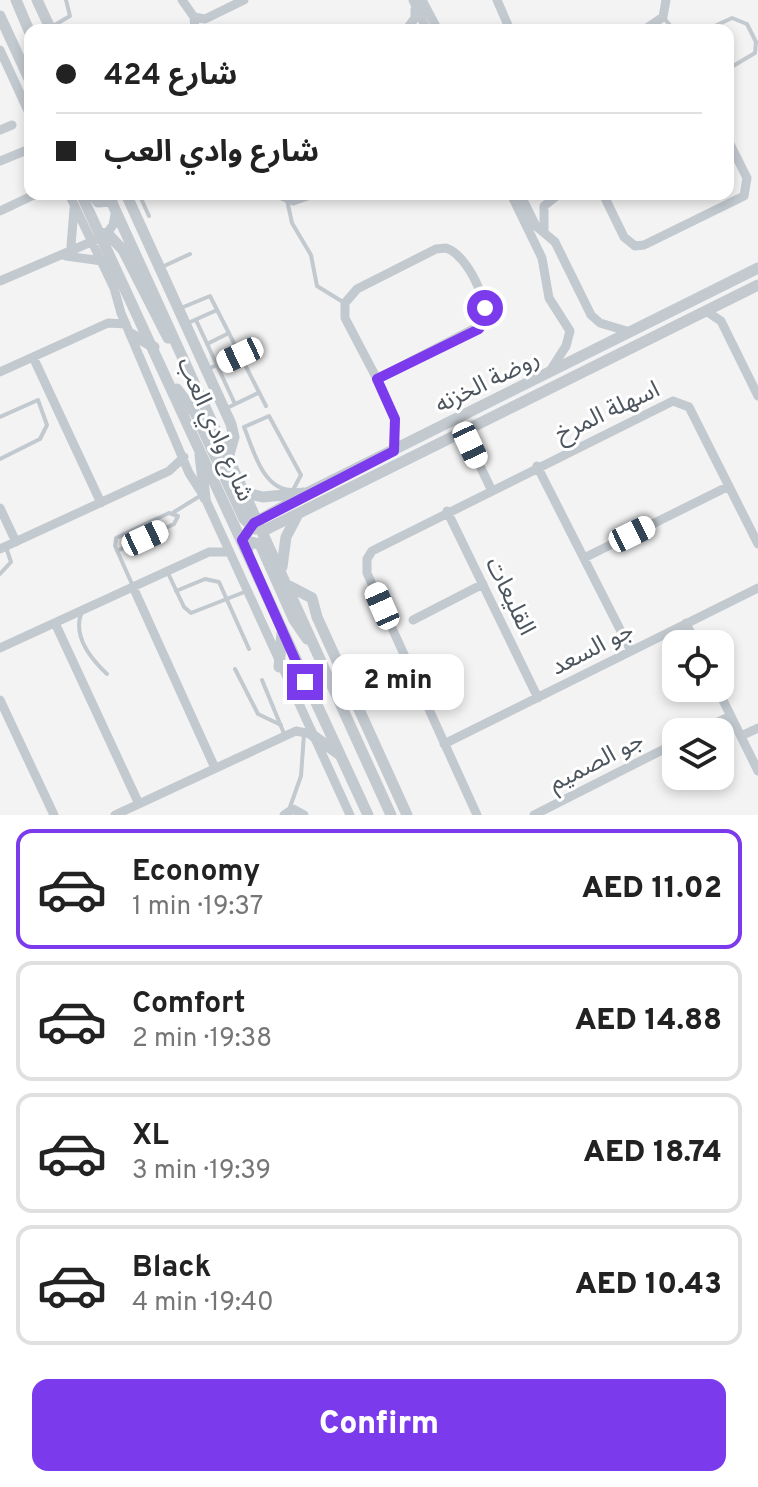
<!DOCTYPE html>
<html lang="en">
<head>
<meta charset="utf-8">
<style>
	:root { --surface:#fff; --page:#f6f6f6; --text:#222; --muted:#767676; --line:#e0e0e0; --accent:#7c3aed }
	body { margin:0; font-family:Overpass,"Noto Sans Arabic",sans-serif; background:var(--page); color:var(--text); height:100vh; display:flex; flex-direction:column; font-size:30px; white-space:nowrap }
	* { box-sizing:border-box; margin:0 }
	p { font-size:26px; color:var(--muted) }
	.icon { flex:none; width:44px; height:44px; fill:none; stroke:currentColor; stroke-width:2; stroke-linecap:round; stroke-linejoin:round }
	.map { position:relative; height:815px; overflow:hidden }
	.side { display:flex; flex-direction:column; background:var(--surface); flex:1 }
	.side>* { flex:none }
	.banner { position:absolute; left:24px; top:24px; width:710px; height:176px; border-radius:16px; box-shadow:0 4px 12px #0003; display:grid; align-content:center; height:176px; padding:0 32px; background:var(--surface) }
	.buttons { position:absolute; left:662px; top:630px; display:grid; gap:16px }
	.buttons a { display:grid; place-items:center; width:72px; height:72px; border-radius:16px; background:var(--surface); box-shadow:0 4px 12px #0003; font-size:40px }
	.end { position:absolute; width:36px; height:36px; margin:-18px; border:10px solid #7c3aed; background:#fff; box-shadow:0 0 0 4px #fff }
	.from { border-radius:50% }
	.bubble { position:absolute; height:56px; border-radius:16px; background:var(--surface); box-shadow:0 4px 12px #0003; font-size:26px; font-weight:800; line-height:56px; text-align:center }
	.car { position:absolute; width:24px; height:48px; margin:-24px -12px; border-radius:10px; box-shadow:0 0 6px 2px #0007; background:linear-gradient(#fff 24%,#345 0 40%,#fff 0 76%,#345 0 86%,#fff 0) }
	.banner b { display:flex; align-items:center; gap:28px; height:76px; font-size:30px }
	.banner b+b { border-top:2px solid var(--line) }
	.banner i { width:20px; height:20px; background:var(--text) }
	ul { padding:14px 0 0; list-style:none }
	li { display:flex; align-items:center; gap:24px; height:120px; margin:0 16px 12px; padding:0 16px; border:4px solid var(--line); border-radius:16px }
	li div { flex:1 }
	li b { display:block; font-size:30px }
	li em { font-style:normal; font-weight:800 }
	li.selected { border-color:var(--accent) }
	li>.icon { width:72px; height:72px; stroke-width:1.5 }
	.cta { display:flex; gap:16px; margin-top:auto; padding:16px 32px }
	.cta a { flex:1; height:92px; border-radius:16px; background:var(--accent); color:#fff; font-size:32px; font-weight:800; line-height:92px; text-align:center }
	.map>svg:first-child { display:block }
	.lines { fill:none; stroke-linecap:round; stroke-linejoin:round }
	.service { stroke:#c2c9cf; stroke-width:4 }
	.minor { stroke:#c2c9cf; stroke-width:9 }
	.tertiary { stroke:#c2c9cf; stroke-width:11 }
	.route { stroke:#7c3aed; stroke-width:10 }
	.labels { text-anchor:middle; stroke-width:6; stroke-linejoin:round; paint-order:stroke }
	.street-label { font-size:24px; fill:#4c555e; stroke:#fff }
</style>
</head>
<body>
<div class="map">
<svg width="758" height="815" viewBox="0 0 758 815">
	<rect width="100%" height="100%" fill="#f4f3f3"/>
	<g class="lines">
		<path class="service" d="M663,17L674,30
			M53,26L70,16L66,0
			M706,30L732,18L747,24L756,42L755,53L728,69
			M139,194L149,216
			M287,200L292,223L311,255L317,286L343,302
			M162,267L190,254
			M181,308L210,296L266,406
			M196,320L235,404
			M188,323L217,310
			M207,344L229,333
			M208,369L240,355
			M227,408L258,393
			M269,416L301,475L293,490C263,491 253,449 244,427Z
			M0,417L38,400L47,425L40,439L0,459
			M174,512L200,496
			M117,551L174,524L178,516L169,513L116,538L115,546L132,584
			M167,571L184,607L191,613L247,591
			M0,574L11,562L6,547
			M176,591L205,579L219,582L249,649
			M81,614C73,637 91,659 107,674
			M235,669L258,714L281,725
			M262,680L285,736
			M290,807L301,776L304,734"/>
		<path class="minor" d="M182,0L194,17L205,19L244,0
			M413,0L427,30
			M422,0L438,30
			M497,0L510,30
			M194,17L195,30
			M406,30L415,18V9
			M644,30L663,17L666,0
			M0,50L30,115
			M0,130L12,125
			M0,161L27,150
			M69,194L114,288L121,313L189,473L205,498L350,815
			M277,194L293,201L313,194
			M511,194L542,258L549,298L570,331L566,346L550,371
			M520,194L536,226L555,242L591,315L600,323L630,332
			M603,194L624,237L635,246L644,245L744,196L747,178L728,140
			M0,211L36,194
			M544,232V206L559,194
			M71,246L74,209
			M446,248C467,254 491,304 483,324L377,379L345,318V303L357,289L436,249Z
			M66,256L102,261
			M0,281L105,236L113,225L116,210
			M706,311L721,321L758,396
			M33,357L101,503
			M0,372L108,323L126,324
			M377,379L395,419L394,451
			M471,427L470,445L491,489
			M537,466L631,651
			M0,508L16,542
			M447,511L538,698
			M0,549L169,471L184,457
			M584,558L729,486
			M133,587L215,768
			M413,620L483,584
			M55,623L139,804
			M686,623L696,644
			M0,648L209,552H229
			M717,688L758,771
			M0,700L54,815
			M698,732L730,716
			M741,736L758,728
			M444,744L758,588
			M115,815L285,736L296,731L311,734
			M284,815L293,809L304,815
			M477,815L367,573V559L372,551L673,401L689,407L758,544
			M534,815L676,743"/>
		<path class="tertiary" d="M16,0L30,33
			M37,0L51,30
			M0,16L30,81
			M81,194L368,815
			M92,194L98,202L112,201
			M108,194L391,815
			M126,194L231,424L234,437L228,458
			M99,233L108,234L123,250L168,338
			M131,334L154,347
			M177,389L195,413L244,519L255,529
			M200,455L205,498
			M245,493L263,497L304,493
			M263,531L758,285
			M242,540L254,523L307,493L758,268
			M247,551L250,542L260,544L294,620L307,639
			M282,567L286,537L297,516
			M289,586L312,598L317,617L407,815
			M279,667L282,633
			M311,734L340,755"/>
	</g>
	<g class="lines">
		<path class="route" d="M305,682L242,540L254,523L394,451L395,419L377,379L479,329L485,319V308"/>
	</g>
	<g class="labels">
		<g class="street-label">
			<text transform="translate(487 381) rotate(-26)" y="8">روضة الخزنه</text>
			<text transform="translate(607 411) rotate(-25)" y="8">اسهلة المرخ</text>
			<text transform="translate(216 429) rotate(66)" y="8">شارع وادي العب</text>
			<text transform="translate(511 596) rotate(64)" y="8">القليعات</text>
			<text transform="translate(592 648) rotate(-27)" y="8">جو السعد</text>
			<text transform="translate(596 761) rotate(-27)" y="8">جو الصميم</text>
		</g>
	</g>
</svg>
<div class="buttons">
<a><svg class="icon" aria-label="locate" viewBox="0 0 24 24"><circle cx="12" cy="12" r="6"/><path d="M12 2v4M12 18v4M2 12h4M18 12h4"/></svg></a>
<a><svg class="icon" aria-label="layers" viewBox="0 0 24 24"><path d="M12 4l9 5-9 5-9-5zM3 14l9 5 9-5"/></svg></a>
</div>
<i class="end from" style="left:485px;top:308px"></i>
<i class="end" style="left:305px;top:682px"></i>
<div class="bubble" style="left:332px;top:654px;width:132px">2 min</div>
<i class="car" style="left:240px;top:355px;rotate:245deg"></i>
<i class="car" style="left:470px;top:445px;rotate:155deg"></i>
<i class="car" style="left:632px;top:534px;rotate:64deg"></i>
<i class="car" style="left:145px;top:538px;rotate:65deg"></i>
<i class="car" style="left:382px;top:606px;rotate:336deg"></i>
<div class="banner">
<b><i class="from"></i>شارع 424</b>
<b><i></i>شارع وادي العب</b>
</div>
</div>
<section class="side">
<ul>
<li class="selected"><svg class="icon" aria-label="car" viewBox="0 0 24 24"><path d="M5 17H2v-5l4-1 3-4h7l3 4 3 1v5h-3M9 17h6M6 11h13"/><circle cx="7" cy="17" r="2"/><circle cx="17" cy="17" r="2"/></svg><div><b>Economy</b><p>1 min · 19:37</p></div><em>AED 11.02</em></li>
<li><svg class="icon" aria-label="car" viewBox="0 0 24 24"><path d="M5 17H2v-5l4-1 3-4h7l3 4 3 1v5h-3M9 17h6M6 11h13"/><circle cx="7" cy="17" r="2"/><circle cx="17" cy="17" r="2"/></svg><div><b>Comfort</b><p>2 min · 19:38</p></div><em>AED 14.88</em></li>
<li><svg class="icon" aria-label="car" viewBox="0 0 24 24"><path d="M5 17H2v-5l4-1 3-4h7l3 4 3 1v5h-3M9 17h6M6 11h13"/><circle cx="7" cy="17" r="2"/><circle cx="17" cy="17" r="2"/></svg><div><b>XL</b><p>3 min · 19:39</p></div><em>AED 18.74</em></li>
<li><svg class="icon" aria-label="car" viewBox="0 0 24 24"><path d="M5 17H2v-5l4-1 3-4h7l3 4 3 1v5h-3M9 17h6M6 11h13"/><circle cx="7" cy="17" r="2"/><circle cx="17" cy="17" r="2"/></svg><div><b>Black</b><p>4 min · 19:40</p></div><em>AED 10.43</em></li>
</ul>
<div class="cta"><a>Confirm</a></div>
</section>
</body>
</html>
